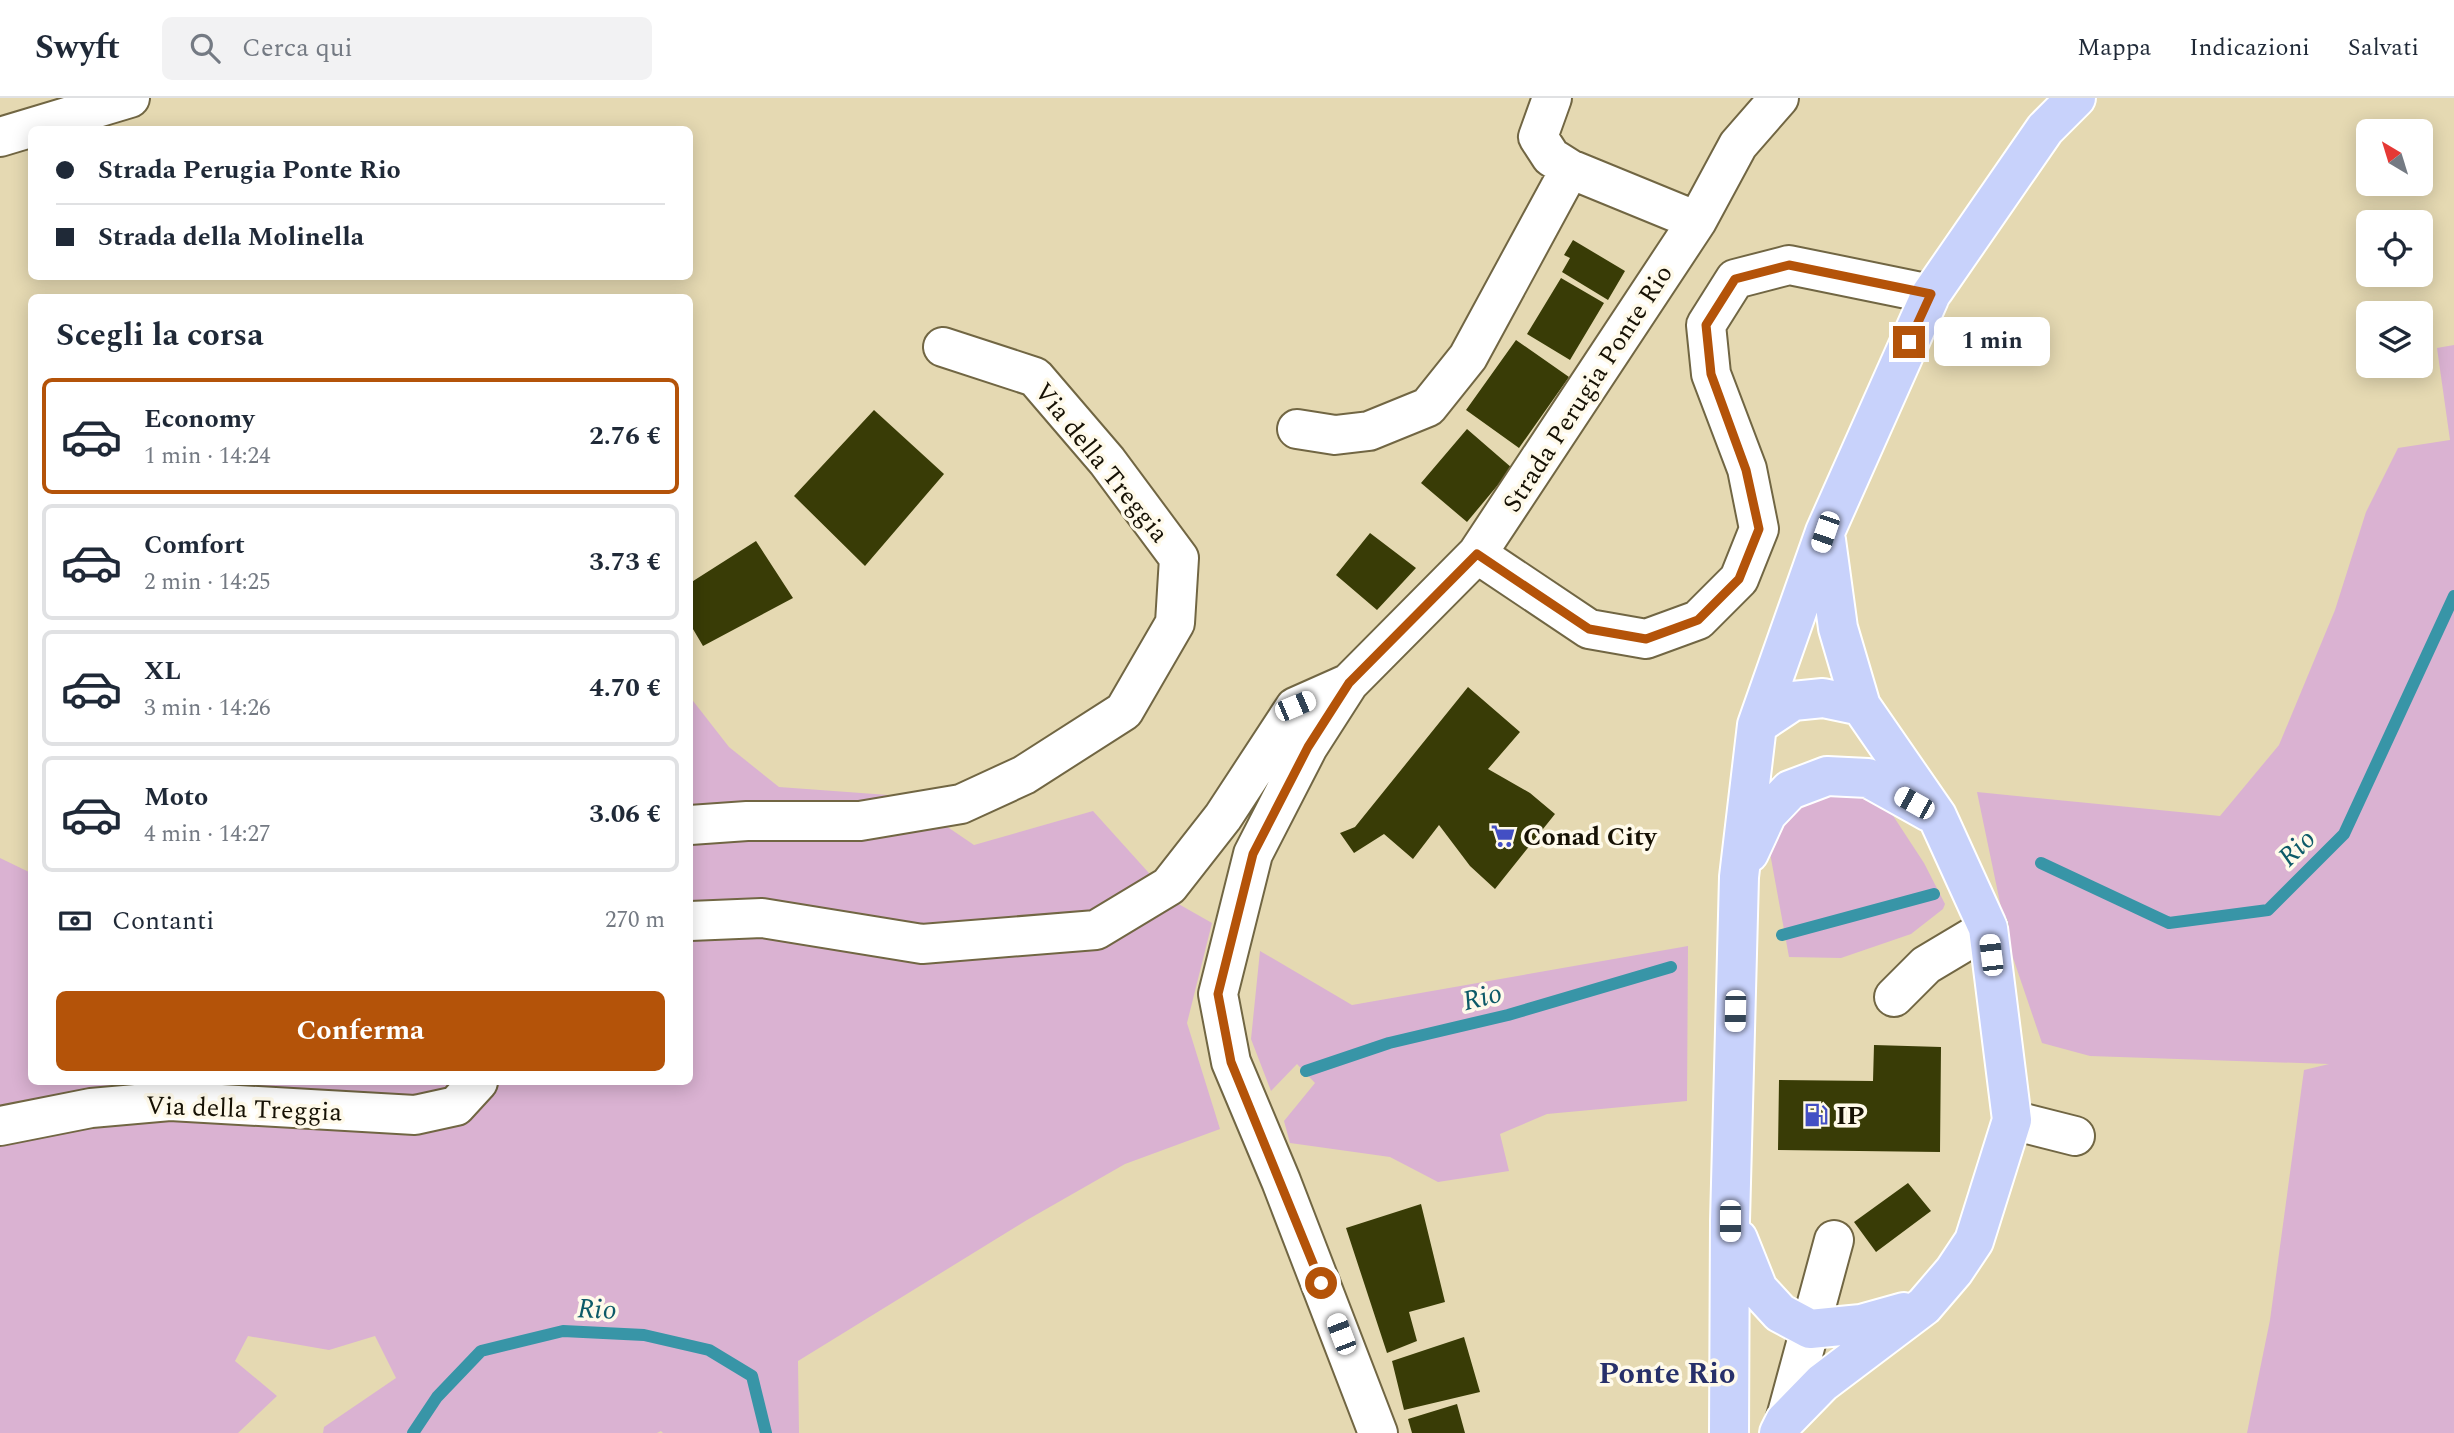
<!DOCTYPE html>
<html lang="it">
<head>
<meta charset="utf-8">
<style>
	:root { --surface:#fff; --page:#f2f2f3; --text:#1f2937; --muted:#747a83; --line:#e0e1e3; --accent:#b45309 }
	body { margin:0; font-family:Spectral,serif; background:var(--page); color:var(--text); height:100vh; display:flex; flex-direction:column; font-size:26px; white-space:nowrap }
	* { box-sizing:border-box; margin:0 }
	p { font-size:23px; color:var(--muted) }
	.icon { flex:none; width:38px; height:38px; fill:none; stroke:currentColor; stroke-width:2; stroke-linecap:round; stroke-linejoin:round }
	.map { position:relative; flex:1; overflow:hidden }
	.drawer { position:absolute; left:28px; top:196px; width:665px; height:791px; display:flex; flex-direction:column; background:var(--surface); border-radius:10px; box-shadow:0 4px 18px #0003 }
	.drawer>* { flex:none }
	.top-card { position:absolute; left:28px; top:28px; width:665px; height:154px; border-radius:10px; box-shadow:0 4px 18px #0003; display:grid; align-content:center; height:154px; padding:0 28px; background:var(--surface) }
	.needle { width:46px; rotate:322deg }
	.controls { position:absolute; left:2356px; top:21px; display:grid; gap:14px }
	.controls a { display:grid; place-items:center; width:77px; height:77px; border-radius:10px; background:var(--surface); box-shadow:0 4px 18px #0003; font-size:35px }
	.end { position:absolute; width:32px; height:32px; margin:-16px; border:9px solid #b45309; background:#fff; box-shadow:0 0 0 4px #fff }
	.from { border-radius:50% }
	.bubble { position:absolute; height:49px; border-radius:10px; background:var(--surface); box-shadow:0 4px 18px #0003; font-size:23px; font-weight:700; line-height:49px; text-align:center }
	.car { position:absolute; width:21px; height:42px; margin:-21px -10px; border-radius:9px; box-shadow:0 0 5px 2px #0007; background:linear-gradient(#fff 24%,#345 0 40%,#fff 0 76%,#345 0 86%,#fff 0) }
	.top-card b { display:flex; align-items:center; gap:24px; height:66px; font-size:26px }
	.top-card b+b { border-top:2px solid var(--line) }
	.top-card i { width:18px; height:18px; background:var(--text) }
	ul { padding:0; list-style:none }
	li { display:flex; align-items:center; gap:21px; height:116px; margin:0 14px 10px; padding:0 14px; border:4px solid var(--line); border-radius:10px }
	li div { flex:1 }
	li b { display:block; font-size:26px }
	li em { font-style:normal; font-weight:700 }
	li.current { border-color:var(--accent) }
	li>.icon { width:63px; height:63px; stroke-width:1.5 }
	h2 { padding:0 28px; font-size:32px; line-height:84px }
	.pay { display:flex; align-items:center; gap:18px; height:77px; padding:0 28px; font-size:26px }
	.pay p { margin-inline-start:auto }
	.primary-button { display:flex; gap:14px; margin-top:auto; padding:14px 28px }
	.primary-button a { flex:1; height:80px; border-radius:10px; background:var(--accent); color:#fff; font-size:28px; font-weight:700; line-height:80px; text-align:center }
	header { display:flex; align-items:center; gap:42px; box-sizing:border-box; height:98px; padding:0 35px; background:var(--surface); border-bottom:2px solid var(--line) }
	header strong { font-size:33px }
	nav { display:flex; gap:38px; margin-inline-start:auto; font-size:24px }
	.search { width:490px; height:63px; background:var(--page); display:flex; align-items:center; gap:18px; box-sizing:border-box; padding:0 24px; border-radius:10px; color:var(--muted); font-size:26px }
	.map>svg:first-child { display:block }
	.green { fill:#dab2d2 }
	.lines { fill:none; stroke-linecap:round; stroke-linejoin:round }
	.stream { stroke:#3895a7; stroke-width:12 }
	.building { fill:#393c06 }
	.minor-casing { stroke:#716643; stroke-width:42 }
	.major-casing { stroke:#fff; stroke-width:42 }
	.minor { stroke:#fff; stroke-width:38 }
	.major { stroke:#c8d2fb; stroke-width:38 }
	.route { stroke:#b45309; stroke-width:9 }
	.labels { text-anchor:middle; stroke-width:7; stroke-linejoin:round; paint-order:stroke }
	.street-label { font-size:26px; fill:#161104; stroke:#fffaea }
	.poi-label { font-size:26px; font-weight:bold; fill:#161104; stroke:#fffaea; text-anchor:start }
	.water-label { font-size:28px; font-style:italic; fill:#0d5a68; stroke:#fffaea }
	.quarter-label { font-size:30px; font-weight:bold; fill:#27306a; stroke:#fffaea }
</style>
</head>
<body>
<header>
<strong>Swyft</strong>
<div class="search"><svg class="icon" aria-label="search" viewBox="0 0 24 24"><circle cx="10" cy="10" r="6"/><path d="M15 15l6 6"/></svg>Cerca qui</div>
<nav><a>Mappa</a><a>Indicazioni</a><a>Salvati</a></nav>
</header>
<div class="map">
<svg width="2454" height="1335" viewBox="0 0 2454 1335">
	<rect width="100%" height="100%" fill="#e5d9b2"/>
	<path class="green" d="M2454,247V1335H2247L2270,1222L2304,972L2329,966L2090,958L2042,945L2009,848L1977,694L2220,718L2279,647L2335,512L2366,414L2398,350L2450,342L2437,250Z
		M690,599L729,649L779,689L902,698L974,747L1093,713L1175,804L1212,825L1187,925L1220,1031L1125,1066L1027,1122L798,1263L799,1335H663L661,1333L657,1335H323L324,1329L396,1280L375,1238L329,1252L248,1238L235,1263L277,1298L238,1335H0V760L31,775L32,984H690Z
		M1846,692L1890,713L1924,765L1945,806L1943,811L1911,836L1841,860L1789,859L1770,755L1787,713L1807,699Z
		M1688,848L1687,1003L1547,1016L1500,1036L1509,1073L1438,1084L1390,1059L1290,1045L1284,1023L1315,985L1297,966L1271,993L1251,941L1260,853L1352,907Z"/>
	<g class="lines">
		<path class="stream" d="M2041,765L2169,825L2268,812L2344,736L2454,498
			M1782,837L1934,796
			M1306,973L1389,945L1508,917L1671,869
			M413,1335L437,1299L481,1253L563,1233L644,1237L709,1252L752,1278L766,1335"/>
	</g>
	<path class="building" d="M1573,142L1625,173L1608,202L1562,174L1570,160L1564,157Z
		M1561,180L1604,205L1570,262L1527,236Z
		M1516,242L1569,279L1519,350L1466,312Z
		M874,312L944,376L865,468L794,398Z
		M1467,331L1512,370L1467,424L1421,385Z
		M1370,435L1416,470L1377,512L1336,477Z
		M756,443L793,500L703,548L690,526V485Z
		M1468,589L1520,634L1488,671L1530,695L1555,716L1495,791L1470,768L1439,727L1413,761L1384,736L1354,755L1340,735L1355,729Z
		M1874,947L1941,949L1940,1054L1778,1052L1779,982L1873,983Z
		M1908,1085L1931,1113L1876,1154L1854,1124Z
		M1421,1106L1445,1204L1409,1214L1417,1243L1387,1255L1346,1130Z
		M1464,1239L1480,1294L1404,1312L1392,1263Z
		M1457,1306L1465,1335H1412L1408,1321Z"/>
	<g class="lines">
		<g class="minor-casing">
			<path id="minor" d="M0,39L130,0
				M1570,71L1697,123
				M1297,331L1335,337L1369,333L1428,309L1468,259L1570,71L1551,59L1538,39L1552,0
				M1477,456L1589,531L1646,541L1698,522L1739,481L1759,431L1747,371L1711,276L1706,227L1735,181L1789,167L1931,196
				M690,727L747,723H860L961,706L1024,677L1124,613L1175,525L1179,460L1107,363L1035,279L943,249
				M690,823L762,820L922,846L1096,832L1169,788L1223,719L1295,609L1349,585
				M1894,899L1926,867L1988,830
				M2012,1022L2075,1038
				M0,1028L91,1010L170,1003L415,1017L456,1008L478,984
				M1785,1323L1834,1142
				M1378,1335L1281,1083L1231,964L1218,896L1253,756L1308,649L1349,585L1477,456L1697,123L1738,47L1779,0"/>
		</g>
		<g class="major-casing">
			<path id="major" d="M1757,627L1793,603L1823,600L1861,608
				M1749,755L1767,716L1790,692L1827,678L1868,680L1929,714
				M1738,1141L1758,1191L1780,1215L1810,1231L1861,1226L1904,1214
				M1729,1335L1730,1123L1739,779L1757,627L1825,434L1931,196L2045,31L2076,0
				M1779,1335L1785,1323L1822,1285L1924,1208L1954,1173L1974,1143L2012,1022L1988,830L1937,718L1861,608L1838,530L1826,442"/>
		</g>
		<use href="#minor" class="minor"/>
		<use href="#major" class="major"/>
	</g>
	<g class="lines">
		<path class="route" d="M1321,1185L1231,964L1218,896L1253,756L1308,649L1349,585L1477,456L1589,531L1646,541L1698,522L1739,481L1759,431L1746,372L1711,276L1706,227L1735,181L1789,167L1931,196L1909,244"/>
	</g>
	<defs>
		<g id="supermarket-bare" transform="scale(1.89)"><path d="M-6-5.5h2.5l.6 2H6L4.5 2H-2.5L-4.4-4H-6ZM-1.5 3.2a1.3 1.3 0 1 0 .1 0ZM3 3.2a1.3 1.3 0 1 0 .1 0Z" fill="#434fc4" stroke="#fffaea" stroke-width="2.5" paint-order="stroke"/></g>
		<g id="fuel-bare" transform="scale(1.89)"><path d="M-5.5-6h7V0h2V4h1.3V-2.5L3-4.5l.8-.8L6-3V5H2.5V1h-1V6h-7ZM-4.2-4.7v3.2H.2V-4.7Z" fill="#434fc4" stroke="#fffaea" stroke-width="2.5" paint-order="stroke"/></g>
	</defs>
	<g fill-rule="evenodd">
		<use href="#supermarket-bare" x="1503" y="738"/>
		<use href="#fuel-bare" x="1816" y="1017"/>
	</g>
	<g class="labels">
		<g class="street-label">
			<text transform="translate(1587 290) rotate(-57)" y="9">Strada Perugia Ponte Rio</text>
			<text transform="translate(1102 364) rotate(51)" y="9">Via della Treggia</text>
			<text transform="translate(244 1010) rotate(2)" y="9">Via della Treggia</text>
		</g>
		<g class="poi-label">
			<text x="1523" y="747">Conad City</text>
			<text x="1836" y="1026">IP</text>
		</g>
		<g class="water-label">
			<text transform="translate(2296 749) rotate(-45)" y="10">Rio</text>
			<text transform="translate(1482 898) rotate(-14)" y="10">Rio</text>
			<text transform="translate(597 1210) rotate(2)" y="10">Rio</text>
		</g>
		<g class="quarter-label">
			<text x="1667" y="1285">Ponte Rio</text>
		</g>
	</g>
</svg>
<div class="controls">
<a><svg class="needle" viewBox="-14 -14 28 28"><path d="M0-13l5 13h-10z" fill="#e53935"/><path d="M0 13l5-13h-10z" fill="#747a83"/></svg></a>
<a><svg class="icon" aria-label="locate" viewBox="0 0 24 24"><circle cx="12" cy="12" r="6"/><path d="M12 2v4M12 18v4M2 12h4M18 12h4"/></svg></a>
<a><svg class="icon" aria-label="layers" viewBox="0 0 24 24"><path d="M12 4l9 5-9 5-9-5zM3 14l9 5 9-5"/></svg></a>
</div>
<i class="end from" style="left:1321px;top:1185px"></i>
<i class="end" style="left:1909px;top:244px"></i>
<div class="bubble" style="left:1934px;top:219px;width:116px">1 min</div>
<i class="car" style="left:1825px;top:434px;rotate:199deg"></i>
<i class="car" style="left:1295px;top:608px;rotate:67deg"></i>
<i class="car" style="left:1914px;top:705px;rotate:299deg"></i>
<i class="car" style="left:1991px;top:857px;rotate:353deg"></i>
<i class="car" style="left:1735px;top:913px;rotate:181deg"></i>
<i class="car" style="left:1730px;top:1123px;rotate:180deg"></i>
<i class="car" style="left:1341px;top:1236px;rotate:339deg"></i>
<div class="top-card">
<b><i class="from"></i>Strada Perugia Ponte Rio</b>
<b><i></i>Strada della Molinella</b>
</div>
<section class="drawer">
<h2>Scegli la corsa</h2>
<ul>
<li class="current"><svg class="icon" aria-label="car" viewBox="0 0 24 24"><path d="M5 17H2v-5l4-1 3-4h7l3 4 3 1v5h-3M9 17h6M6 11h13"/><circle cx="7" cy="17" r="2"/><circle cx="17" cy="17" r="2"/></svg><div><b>Economy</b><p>1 min · 14:24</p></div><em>2.76 €</em></li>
<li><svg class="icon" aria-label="car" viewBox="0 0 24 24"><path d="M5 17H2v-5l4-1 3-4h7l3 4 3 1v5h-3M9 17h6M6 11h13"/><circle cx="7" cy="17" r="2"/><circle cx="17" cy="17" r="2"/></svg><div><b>Comfort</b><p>2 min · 14:25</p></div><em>3.73 €</em></li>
<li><svg class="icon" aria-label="car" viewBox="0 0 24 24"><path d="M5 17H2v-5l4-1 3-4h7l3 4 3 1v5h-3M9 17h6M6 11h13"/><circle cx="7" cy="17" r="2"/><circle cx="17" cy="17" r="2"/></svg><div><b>XL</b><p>3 min · 14:26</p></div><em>4.70 €</em></li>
<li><svg class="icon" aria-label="car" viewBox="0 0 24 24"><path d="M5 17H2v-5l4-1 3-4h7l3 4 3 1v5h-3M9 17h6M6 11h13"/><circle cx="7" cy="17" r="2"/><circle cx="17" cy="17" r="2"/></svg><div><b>Moto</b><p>4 min · 14:27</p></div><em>3.06 €</em></li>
</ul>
<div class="pay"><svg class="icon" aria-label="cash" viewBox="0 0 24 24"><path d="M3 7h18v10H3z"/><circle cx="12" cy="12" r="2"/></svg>Contanti<p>270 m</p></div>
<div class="primary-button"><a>Conferma</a></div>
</section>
</div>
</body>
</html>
